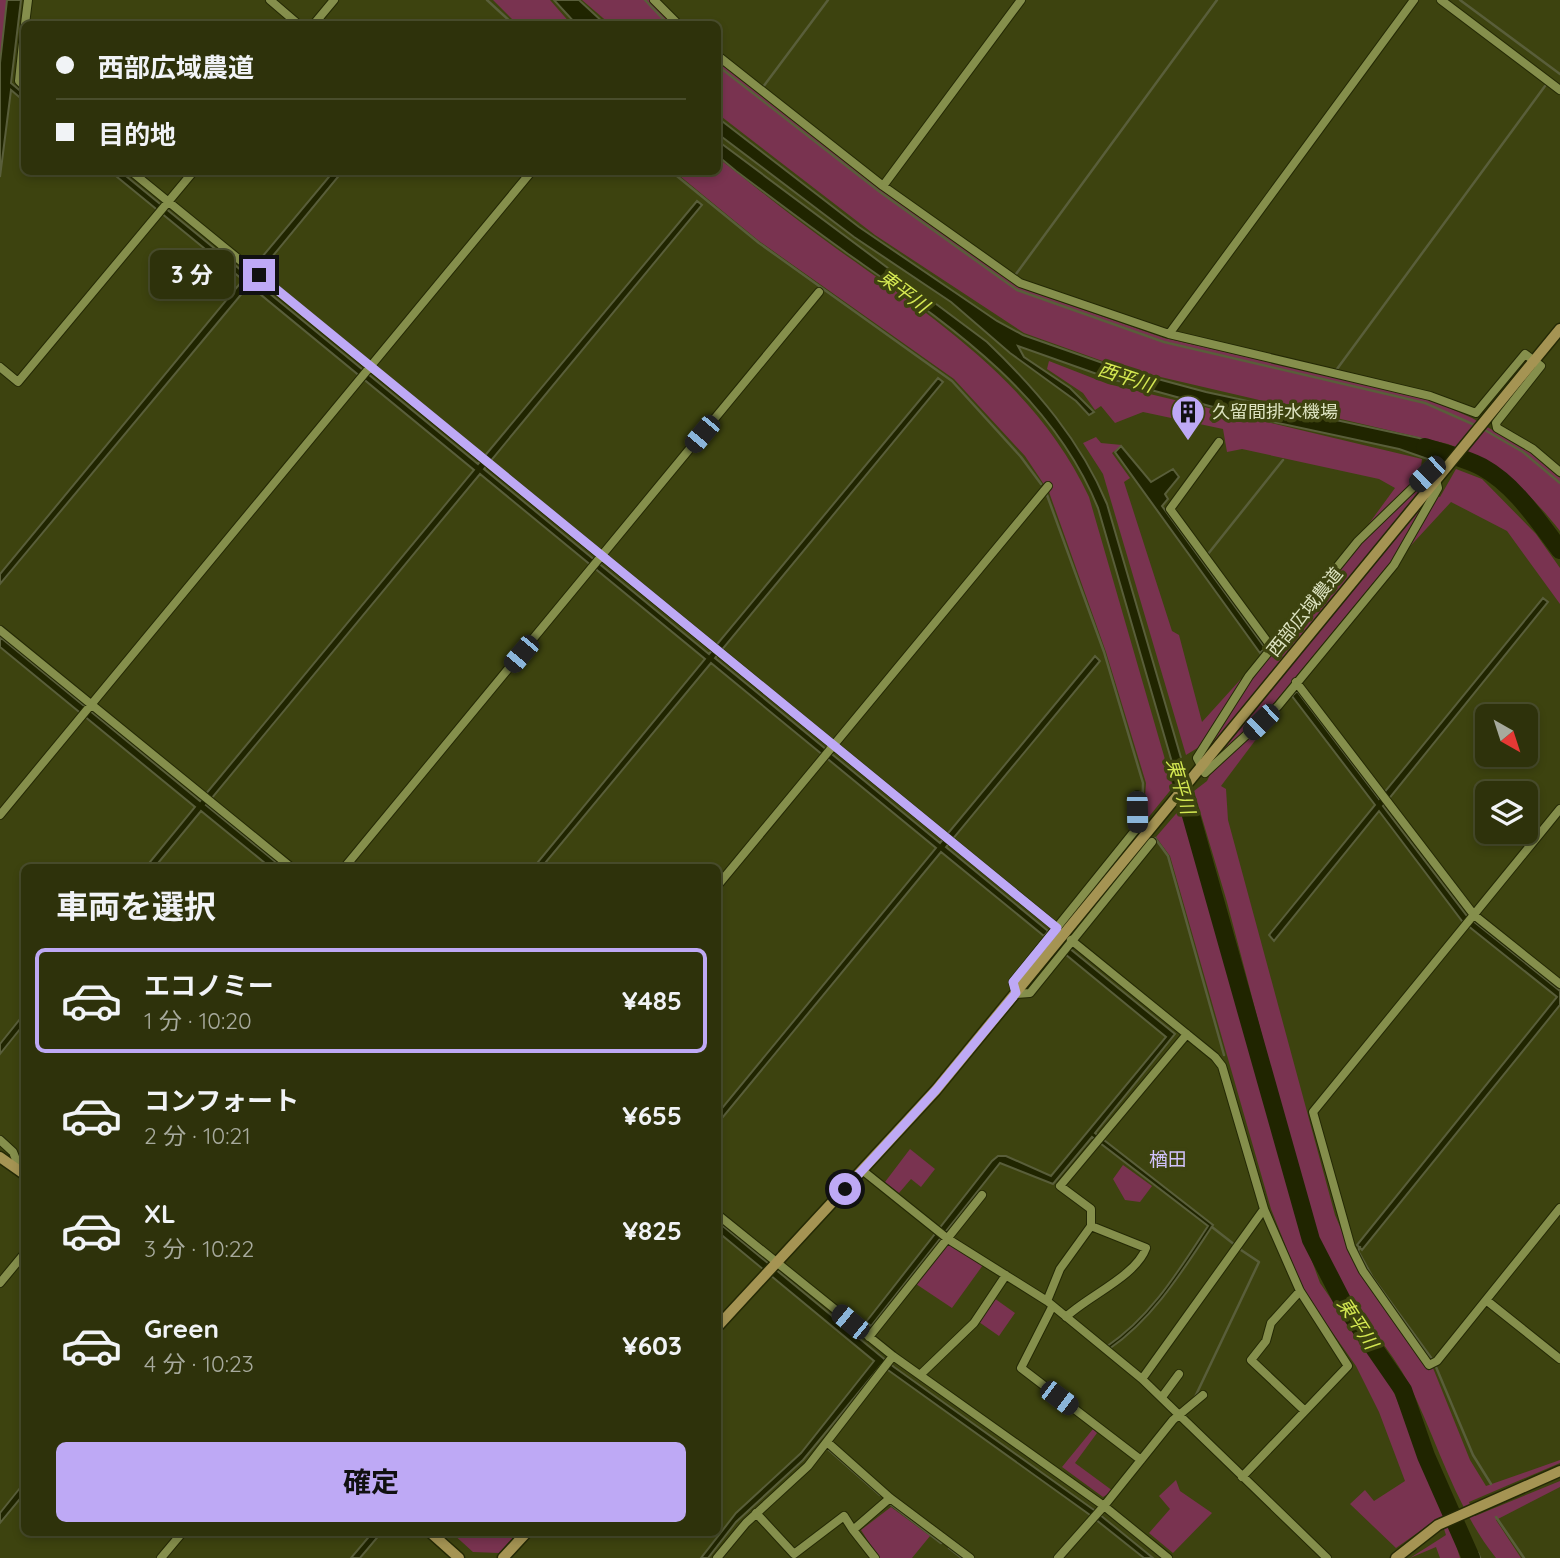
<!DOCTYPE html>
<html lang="ja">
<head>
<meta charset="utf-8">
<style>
	:root { --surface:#2e320b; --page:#363a14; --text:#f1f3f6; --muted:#a7aa9d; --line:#494d2c; --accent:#bea9f5 }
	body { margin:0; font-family:Quicksand,"Noto Sans JP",sans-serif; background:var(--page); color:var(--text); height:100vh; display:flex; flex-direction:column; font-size:26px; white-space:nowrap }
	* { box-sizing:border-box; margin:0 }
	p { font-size:23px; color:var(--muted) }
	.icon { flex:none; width:38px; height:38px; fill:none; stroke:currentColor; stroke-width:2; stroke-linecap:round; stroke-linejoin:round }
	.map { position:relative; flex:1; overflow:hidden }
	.side { position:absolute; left:21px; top:864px; width:700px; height:672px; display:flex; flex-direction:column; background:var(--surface); border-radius:10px; box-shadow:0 4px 10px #0003,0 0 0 2px var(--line) }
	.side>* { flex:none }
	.hud { position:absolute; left:21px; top:21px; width:700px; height:154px; border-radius:10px; box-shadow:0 4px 10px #0003,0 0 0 2px var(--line); display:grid; align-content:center; height:154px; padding:0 35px; background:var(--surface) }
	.needle { width:46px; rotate:141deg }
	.fabs { position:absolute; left:1475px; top:704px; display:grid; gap:14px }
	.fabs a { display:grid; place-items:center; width:63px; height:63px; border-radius:10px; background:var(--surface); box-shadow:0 4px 10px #0003,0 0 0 2px var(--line); font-size:35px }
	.end { position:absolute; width:32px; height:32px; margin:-16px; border:9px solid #bea9f5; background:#111; box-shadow:0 0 0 4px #111 }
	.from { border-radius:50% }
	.bubble { position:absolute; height:49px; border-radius:10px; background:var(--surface); box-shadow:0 4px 10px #0003,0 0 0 2px var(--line); font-size:23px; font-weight:700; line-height:49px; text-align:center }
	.car { position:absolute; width:21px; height:42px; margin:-21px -10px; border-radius:9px; box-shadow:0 0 5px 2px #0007; background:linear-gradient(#222 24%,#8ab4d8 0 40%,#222 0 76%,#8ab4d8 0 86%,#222 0) }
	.hud b { display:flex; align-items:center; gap:24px; height:66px; font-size:26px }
	.hud b+b { border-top:2px solid var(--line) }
	.hud i { width:18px; height:18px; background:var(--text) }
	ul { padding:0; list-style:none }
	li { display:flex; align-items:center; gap:21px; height:105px; margin:0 14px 10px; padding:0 21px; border:4px solid transparent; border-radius:10px }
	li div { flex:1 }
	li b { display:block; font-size:26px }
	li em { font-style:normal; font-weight:700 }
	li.current { border-color:var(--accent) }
	li>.icon { width:63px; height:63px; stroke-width:1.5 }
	h2 { padding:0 35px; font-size:32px; line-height:84px }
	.action { display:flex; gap:14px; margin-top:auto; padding:14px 35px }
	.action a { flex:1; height:80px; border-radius:10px; background:var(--accent); color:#111; font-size:28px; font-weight:700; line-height:80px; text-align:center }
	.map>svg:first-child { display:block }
	.green { fill:#793350 }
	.water { fill:#202500; stroke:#595e3a; stroke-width:2 }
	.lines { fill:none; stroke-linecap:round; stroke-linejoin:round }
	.stream { stroke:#595e3a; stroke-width:2.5 }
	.river { stroke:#202500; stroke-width:18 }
	.street-casing { stroke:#242905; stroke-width:10 }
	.secondary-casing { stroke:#242905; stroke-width:13 }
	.street { stroke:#858f4c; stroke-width:8 }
	.secondary { stroke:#a59453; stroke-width:10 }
	.route { stroke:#bea9f5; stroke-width:9 }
	.labels { text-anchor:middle; stroke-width:7; stroke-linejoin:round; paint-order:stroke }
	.poi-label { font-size:18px; fill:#dde3c1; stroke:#3d430f; text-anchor:start }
	.street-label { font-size:18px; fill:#dde3c1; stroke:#3d430f }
	.water-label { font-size:19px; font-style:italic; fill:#d5e952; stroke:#3d430f }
	.neighbourhood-label { font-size:19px; fill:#d1c2fb; stroke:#3d430f }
</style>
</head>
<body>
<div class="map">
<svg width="1560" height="1558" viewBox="0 0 1560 1558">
	<rect width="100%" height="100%" fill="#3d430f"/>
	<path class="green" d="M0,0H7L0,63Z
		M493,0H550L571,24H517Z
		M582,0H650L674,24H610Z
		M718,60L881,187L1018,287L1164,338L1427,398L1472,418L1530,452L1560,478V531C1526,488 1499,465 1448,444L1122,368L1024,333L875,235L718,114Z
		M718,158C757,188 796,220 837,249C934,318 1037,385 1089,497L1173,787L1143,824L1146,783L1106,652L1049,492L1025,456L954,379L759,241L675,172H718Z
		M1049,361L1108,384L1422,459L1420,475L1414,484L1440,497L1456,469L1482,479L1536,534L1560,568V604L1507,531L1451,502L1402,555L1387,566L1273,704L1272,718L1221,786L1226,789L1228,820L1335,1215L1359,1271L1425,1366L1433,1368L1470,1460L1486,1486L1560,1460V1463L1469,1502L1475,1516L1560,1481V1487L1496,1520L1521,1558H1496C1455,1507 1437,1440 1408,1382C1391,1350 1364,1321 1344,1291C1326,1264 1317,1232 1306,1203L1227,902L1194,791L1207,781L1219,756L1211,746L1199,747L1186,755L1103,474L1083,443L1096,437L1101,443L1122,445L1112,453L1130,478L1124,482L1172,631L1179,635L1202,722L1241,679L1250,680L1362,543L1365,529L1395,488L1379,479L1242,449L1227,452L1223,429L1143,412L1115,423L1101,406L1095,410L1083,393L1047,369Z
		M1181,808L1296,1217L1320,1283L1390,1384L1446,1511L1460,1558H1440L1436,1547L1410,1558L1446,1535L1440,1517L1396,1548L1350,1504L1365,1490L1374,1501L1405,1481L1379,1412L1356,1366L1304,1292L1271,1209L1170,856L1156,837Z
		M910,1149L935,1169L921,1187L911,1179L899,1193L885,1182Z
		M1123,1165L1152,1186L1140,1202L1125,1200L1113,1179Z
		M948,1243L983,1265L952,1308L916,1284Z
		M994,1298L1015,1313L999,1336L979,1322Z
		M1093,1429L1097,1433L1075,1463L1113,1491L1103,1497L1062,1467Z
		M1176,1480L1180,1491L1212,1513L1173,1553L1149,1533L1170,1509L1159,1496Z
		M891,1507L930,1536L912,1558H879L861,1530Z
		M452,1533H517L499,1553L473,1552Z"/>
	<path class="water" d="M7,0H21L11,83L24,94V101L11,90L0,177V63Z
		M554,0H579L605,24H576Z
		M718,118L859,227L997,321L1023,335L1117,368L1206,392L1419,438L1450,449L1439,463L1399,449L1246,416L1111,379L1018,346L1024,357L1070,388L1094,412L1089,415L1076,401L1010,353L951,302L854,237L718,134Z
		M718,141L987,342C1036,389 1081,441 1107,504L1186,775L1178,783L1098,508C1051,392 946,323 848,254C810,227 773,199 736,171L718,156Z
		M111,172H121L247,275L333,172H342L253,280L478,464L697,201L702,205L484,469L709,654L938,378L943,382L715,658L940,843L1095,656L1100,661L946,847L1048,931L1044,936L941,852L718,1123V1113L936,848L711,663L541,868H533L705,659L480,474L206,805L283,868H271L201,811L154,868H145L195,807L0,647V637L200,801L474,470L249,285L0,584V574L243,280Z
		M1121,446L1151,482L1173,469L1179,477L1165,494L1168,499L1162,506L1265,648L1260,653L1115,452Z
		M1543,598L1548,602L1383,806L1467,916L1560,991V1005L1362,1250L1357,1245L1557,997L1462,921L1379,811L1274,941L1269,935L1375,805L1292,696L1297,691L1379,799Z
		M1069,948L1175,1034L1095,1133L1213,1225C1183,1270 1154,1318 1109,1349L1106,1347C1151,1317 1179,1270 1208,1226L1092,1137L1053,1184L1000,1163L871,1326L866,1322L992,1161L998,1156H1006L1051,1176L1166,1037L1065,954Z
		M24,1014V1024L0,1054V1044Z
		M718,1222L894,1367L1094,1510L1153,1558H1144L1090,1515L881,1365L803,1460L736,1522L708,1558H701L736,1513L801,1453L874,1361L718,1232Z
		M24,1483V1494L0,1523V1513Z
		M372,1533H381L360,1558H351Z"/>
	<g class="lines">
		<path class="stream" d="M487,0L513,24
			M645,0L668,24
			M1460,0L1560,74
			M718,66L880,192L1017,290L1164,342L1425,403L1477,426
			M763,87L828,0
			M672,172L759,243L952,381L1021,457L1041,484
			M1016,274L1217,0
			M1337,369L1545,86
			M1483,429L1523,452L1560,483
			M1047,495L1104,652L1143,783L1142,825
			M1208,554L1283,460
			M1155,838L1168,856L1224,1055
			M1212,1227L1235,1245
			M1360,1247L1358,1251L1373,1278L1432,1359
			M1436,1367L1473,1455L1491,1484
			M1195,1397L1259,1262L1241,1250
			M828,1449L880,1495
			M889,1503L941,1543
			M1496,1517L1524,1558
			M949,1548L962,1558
			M1478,1553L1480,1558"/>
		<path class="river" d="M1425,447C1444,453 1465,458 1482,467C1515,485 1538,521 1560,550
			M1179,773L1311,1240L1345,1306L1403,1390L1426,1456L1471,1558"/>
		<g class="street-casing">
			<path id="street" d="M270,0L298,24
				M654,0L678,24
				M1441,0L1560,90
				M25,24L28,0
				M314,24L334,0
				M24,33L19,81L24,86
				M718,56L883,186L1021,0
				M132,172L1057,928
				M883,186L1020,283L1169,334L1430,396L1476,413L1525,354L1541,366L1496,423L1497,428L1533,449L1560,472
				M1169,334L1414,0
				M0,367L18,382L193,172
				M1219,442L1170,509L1272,648
				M1427,474L1436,480L1438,488L1394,565L1278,706L1205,773L1197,758L1249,676L1358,541Z
				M0,630L292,868
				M1296,682L1474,915L1560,984
				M1137,795V828L1013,982L1016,994L1030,993L1152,842
				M1560,809L1313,1112L1351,1247L1363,1271L1429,1365L1437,1361L1560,1208
				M0,815L531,172
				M344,868L819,292
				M718,885L1048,486
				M1071,940L1215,1057L1222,1066L1264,1209L1300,1291L1348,1366L1242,1477
				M0,1140L13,1152L21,1172
				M862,1170L948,1239L1047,1301L1142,1379L1327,1558
				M718,1215L893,1356L1104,1506L1173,1420L1203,1395
				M0,1283L24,1254
				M1300,1291L1271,1323L1266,1341L1251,1360L1305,1411
				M1486,1300L1560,1359
				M1047,1301L1060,1269L1091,1226
				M1052,1307L1021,1368L1141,1460
				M1066,1317C1088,1296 1136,1276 1146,1248L1091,1226V1209L1060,1186L1187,1034
				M869,1337L982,1195
				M920,1375L974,1323L1006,1275
				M1142,1379L1264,1209
				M1162,1397L1179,1374
				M827,1442L890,1498L970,1558
				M756,1513L794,1554L844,1516L853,1530
				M161,1558L182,1533
				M717,1558L746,1523L808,1466L893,1356
				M875,1558L853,1530L890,1498
				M1058,1558L1104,1506L1168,1558"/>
		</g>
		<g class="secondary-casing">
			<path id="secondary" d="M0,1157L24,1174
				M718,1326L936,1090L1560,329
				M431,1533L459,1558
				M503,1558L526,1533
				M1396,1558L1438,1525L1560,1471"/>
		</g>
		<use href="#street" class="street"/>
		<use href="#secondary" class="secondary"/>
	</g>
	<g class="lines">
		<path class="route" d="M259,275L1057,928L1013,982L1016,993L936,1090L845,1189"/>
	</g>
	<defs>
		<g id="building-pin" transform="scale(1.75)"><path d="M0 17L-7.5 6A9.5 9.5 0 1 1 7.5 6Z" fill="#bea9f5" stroke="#3d430f"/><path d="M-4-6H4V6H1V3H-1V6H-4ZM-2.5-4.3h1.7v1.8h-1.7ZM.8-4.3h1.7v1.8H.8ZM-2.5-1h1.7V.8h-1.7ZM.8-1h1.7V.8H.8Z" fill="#111"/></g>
	</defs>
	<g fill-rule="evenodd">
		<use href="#building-pin" x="1188" y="412"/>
	</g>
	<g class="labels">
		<g class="poi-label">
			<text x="1212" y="418">久留間排水機場</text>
		</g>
		<g class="street-label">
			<text transform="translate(1305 612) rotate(-51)" y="6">西部広域農道</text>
		</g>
		<g class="water-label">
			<text transform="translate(904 291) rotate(37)" y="7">東平川</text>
			<text transform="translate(1126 377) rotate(18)" y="7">西平川</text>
			<text transform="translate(1181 786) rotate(74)" y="7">東平川</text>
			<text transform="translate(1358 1323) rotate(57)" y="7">東平川</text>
		</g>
		<g class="neighbourhood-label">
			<text x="1168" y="1166">楢田</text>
		</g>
	</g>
</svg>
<div class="fabs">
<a><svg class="needle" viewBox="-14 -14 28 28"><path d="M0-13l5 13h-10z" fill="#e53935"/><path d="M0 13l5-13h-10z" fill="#a7aa9d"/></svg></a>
<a><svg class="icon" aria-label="layers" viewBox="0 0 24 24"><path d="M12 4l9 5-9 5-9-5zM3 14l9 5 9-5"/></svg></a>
</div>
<i class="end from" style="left:845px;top:1189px"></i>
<i class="end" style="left:259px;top:275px"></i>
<div class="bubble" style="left:150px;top:250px;width:84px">3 分</div>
<i class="car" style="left:702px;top:434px;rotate:220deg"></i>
<i class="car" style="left:1427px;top:474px;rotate:226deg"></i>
<i class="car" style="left:521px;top:654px;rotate:220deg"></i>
<i class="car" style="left:1261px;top:722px;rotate:226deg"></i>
<i class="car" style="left:1137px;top:812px;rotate:179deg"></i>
<i class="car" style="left:850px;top:1322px;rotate:309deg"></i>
<i class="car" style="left:1059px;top:1398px;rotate:127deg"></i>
<div class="hud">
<b><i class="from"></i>西部広域農道</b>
<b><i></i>目的地</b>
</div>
<section class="side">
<h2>車両を選択</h2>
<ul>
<li class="current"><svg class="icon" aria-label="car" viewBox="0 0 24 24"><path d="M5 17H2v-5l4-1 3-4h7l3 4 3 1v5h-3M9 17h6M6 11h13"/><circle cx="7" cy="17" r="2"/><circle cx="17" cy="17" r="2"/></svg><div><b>エコノミー</b><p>1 分 · 10:20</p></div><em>¥485</em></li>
<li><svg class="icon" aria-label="car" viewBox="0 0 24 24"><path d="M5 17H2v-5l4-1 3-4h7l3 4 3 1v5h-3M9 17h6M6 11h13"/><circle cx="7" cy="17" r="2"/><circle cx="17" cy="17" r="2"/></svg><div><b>コンフォート</b><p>2 分 · 10:21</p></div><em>¥655</em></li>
<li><svg class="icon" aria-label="car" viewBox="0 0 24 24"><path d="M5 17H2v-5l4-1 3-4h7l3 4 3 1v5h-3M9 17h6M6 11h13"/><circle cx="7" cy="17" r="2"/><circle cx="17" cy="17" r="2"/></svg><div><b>XL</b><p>3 分 · 10:22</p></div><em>¥825</em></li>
<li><svg class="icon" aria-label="car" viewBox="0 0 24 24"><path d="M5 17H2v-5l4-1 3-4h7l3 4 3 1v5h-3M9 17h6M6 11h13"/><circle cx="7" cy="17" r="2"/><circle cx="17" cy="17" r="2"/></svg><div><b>Green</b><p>4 分 · 10:23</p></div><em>¥603</em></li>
</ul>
<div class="action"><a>確定</a></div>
</section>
</div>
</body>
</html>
